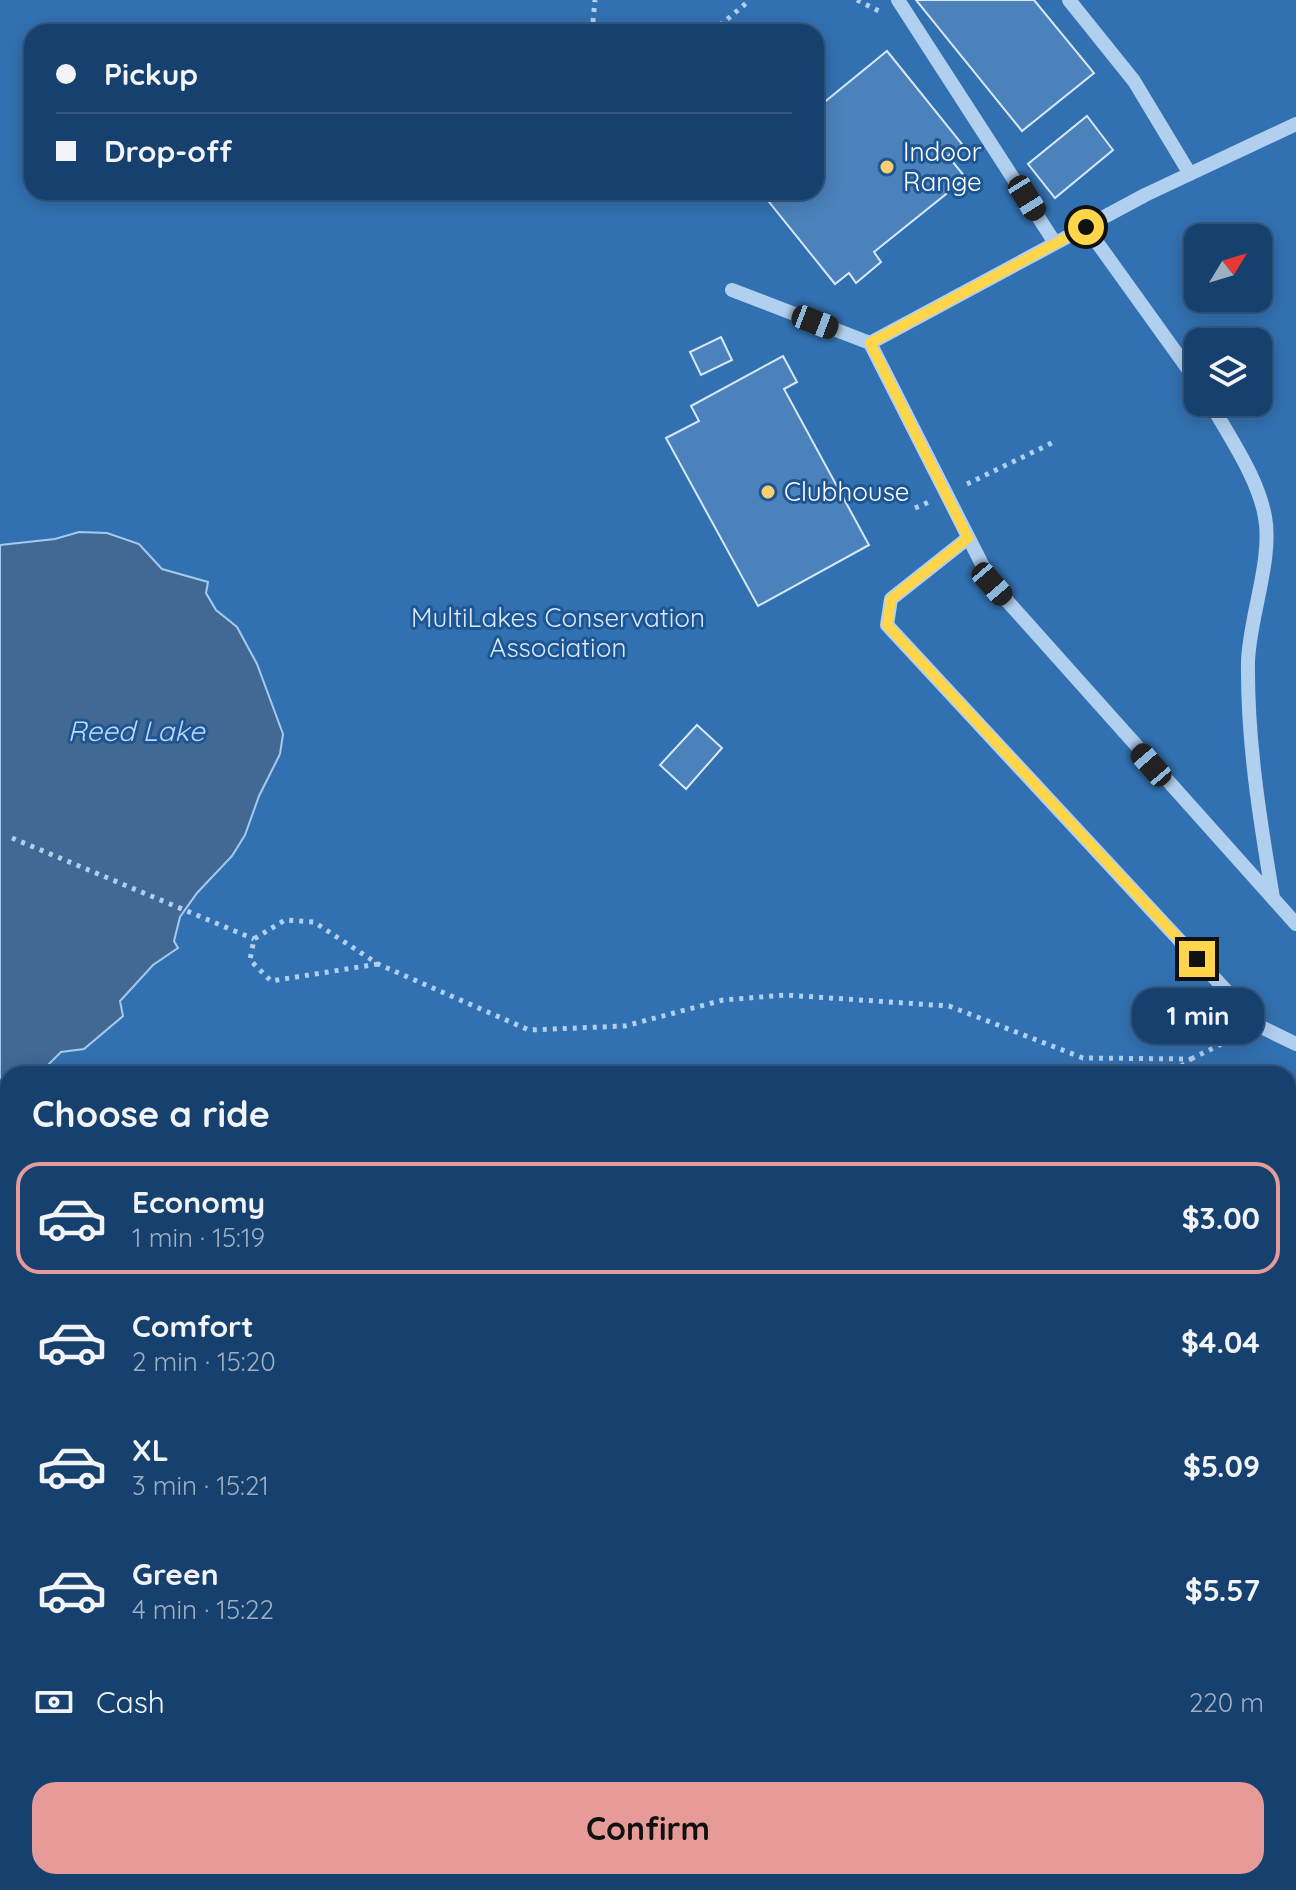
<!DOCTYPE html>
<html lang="en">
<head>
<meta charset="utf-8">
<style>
	:root { --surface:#16406e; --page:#1f4773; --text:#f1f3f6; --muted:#9eafc2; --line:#355981; --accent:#e69b98 }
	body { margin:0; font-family:Quicksand,sans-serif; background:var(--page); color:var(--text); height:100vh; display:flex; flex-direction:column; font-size:30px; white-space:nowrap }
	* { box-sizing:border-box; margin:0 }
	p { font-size:26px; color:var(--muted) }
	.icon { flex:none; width:44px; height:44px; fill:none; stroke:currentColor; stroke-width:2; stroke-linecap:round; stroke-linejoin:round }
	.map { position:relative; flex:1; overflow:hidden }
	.panel { position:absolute; left:0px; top:1066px; width:1296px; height:824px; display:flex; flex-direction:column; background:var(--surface); border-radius:24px 24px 0 0; box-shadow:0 4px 20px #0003,0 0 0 2px var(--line) }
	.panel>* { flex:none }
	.banner { position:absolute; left:24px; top:24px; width:800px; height:176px; border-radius:24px; box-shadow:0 4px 20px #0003,0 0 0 2px var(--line); display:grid; align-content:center; height:176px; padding:0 32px; background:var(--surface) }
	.needle { width:52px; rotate:52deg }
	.controls { position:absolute; left:1184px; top:224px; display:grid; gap:16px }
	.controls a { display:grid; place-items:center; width:88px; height:88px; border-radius:16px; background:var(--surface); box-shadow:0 4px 20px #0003,0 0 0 2px var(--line); font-size:40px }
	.end { position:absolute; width:36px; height:36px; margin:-18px; border:10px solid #ffd54a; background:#111; box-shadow:0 0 0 4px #111 }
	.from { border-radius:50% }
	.bubble { position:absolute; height:56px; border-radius:24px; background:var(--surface); box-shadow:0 4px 20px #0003,0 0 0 2px var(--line); font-size:26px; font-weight:800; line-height:56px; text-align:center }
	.car { position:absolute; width:24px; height:48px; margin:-24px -12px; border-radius:10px; box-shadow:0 0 6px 2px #0007; background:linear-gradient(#222 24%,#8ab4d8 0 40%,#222 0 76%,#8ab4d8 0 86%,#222 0) }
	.banner b { display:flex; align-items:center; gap:28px; height:76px; font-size:30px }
	.banner b+b { border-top:2px solid var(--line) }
	.banner i { width:20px; height:20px; background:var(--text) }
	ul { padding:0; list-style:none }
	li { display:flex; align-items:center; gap:24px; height:112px; margin:0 16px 12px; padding:0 16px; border:4px solid transparent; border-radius:24px }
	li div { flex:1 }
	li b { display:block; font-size:30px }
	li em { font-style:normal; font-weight:800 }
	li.current { border-color:var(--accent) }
	li>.icon { width:72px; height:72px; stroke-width:1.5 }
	h2 { padding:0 32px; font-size:36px; line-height:96px }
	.pay { display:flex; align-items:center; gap:20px; height:88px; padding:0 32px; font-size:30px }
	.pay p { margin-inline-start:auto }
	.cta { display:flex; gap:16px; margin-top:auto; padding:16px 32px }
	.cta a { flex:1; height:92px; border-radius:24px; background:var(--accent); color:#111; font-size:32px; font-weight:800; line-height:92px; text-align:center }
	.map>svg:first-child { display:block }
	.green { fill:#3271b1; fill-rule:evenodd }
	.water { fill:#416994; stroke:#a4caf0; stroke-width:2 }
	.building { fill:#4b82bc; stroke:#d7e8fa; stroke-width:2 }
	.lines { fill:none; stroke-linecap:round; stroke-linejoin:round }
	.path { stroke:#b1cfee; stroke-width:5; stroke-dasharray:4 6; stroke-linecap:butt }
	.minor { stroke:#b1cfee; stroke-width:14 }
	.route { stroke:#ffd54a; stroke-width:10 }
	.poi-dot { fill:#fcce70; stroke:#1e5693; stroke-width:3 }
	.labels { text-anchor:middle; stroke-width:6; stroke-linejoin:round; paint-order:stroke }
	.poi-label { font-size:26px; fill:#fff; stroke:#1e5693; text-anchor:start }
	.park-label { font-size:26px; fill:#d7e8fa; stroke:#1e5693 }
	.water-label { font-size:28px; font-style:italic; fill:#bdd9f5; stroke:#1e5693 }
</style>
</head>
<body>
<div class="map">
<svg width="1296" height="1890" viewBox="0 0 1296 1890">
	<rect width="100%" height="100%" fill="#1e5693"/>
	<path class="green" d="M0,0H1296V1890H0ZM32,32H816V192H32ZM1198,238H1258V298H1198ZM1198,342H1258V402H1198ZM8,1074H1288V1882H8Z"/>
	<path class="water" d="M79,532L107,533L139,544L162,569L208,582L206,593L216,610L237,627L257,664L283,734L280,754L259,796L245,835L232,856L197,893L180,917L174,941L178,948L153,965L120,1001L123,1016L84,1049L61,1052L39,1074H8V1096L0,1101V545L55,539Z"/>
	<path class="building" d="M916,0H1034L1094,73L1022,131Z
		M887,51L962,144L948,156L966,178L874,252L881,262L856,283L849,273L835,284L761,192H816V109Z
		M1087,116L1113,150L1055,198L1028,164Z
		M721,337L732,360L701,375L690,352Z
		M783,356L797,382L784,389L869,545L758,606L666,438L699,421L691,406Z
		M697,725L722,748L686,789L660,765Z"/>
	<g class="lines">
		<path class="path" d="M857,0L881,12
			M592,32L595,0
			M712,32L750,0
			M967,484L1056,441
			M915,508L929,502
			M12,838L254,939
			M378,964L271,981L250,960L254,939L285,920L314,922L378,964L529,1030L625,1026L723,1000L786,995L949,1006L1083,1058L1191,1059L1170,1074
			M1191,1059L1240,1035
			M0,1517L8,1525
			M147,1882L152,1890
			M604,1882L613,1890
			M177,1890H222"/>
		<path class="minor" d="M898,0L1055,243
			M1069,0L1134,81L1190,174
			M1296,124L1145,195L870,343L992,584L1296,924
			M1086,227L1198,383
			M732,290L870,343
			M1210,402C1229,437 1258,477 1265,517C1273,559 1249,619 1248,662C1247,740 1260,821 1273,898
			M968,538L891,599L887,625L1259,1026L1296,1044"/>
	</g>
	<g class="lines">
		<path class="route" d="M1086,227L870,343L968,538L891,599L887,625L1197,959"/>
	</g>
	<g class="poi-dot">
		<circle cx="887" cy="167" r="8"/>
		<circle cx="768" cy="492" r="8"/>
	</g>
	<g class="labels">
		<g class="poi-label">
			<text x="903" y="161">Indoor<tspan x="903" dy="30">Range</tspan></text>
			<text x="784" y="501">Clubhouse</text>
		</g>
		<g class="park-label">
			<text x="558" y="627">MultiLakes Conservation<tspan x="558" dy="30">Association</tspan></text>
		</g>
		<g class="water-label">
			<text x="136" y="741">Reed Lake</text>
		</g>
	</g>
</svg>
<div class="controls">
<a><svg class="needle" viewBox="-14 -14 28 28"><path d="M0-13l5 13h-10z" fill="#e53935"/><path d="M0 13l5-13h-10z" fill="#9eafc2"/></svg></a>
<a><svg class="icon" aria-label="layers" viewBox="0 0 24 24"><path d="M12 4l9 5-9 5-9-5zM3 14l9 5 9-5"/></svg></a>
</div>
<i class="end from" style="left:1086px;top:227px"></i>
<i class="end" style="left:1197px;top:959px"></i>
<div class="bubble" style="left:1132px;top:988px;width:132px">1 min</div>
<i class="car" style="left:1027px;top:198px;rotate:148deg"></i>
<i class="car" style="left:815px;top:322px;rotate:111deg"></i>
<i class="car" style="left:992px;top:584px;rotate:139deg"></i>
<i class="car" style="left:1151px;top:765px;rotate:319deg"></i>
<div class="banner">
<b><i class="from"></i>Pickup</b>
<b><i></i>Drop-off</b>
</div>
<section class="panel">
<h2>Choose a ride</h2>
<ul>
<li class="current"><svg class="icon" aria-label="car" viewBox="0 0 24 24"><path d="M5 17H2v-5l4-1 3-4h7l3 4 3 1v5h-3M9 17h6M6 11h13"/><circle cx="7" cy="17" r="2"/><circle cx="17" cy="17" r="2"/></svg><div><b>Economy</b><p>1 min · 15:19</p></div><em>$3.00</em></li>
<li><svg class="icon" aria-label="car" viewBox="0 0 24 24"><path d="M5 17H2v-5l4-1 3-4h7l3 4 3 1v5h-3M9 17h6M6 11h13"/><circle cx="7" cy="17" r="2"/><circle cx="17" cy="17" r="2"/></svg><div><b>Comfort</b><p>2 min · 15:20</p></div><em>$4.04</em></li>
<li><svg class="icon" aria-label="car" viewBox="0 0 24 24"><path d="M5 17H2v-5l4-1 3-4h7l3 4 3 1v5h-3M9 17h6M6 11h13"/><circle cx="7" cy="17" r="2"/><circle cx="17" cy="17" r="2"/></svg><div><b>XL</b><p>3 min · 15:21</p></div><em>$5.09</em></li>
<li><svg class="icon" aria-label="car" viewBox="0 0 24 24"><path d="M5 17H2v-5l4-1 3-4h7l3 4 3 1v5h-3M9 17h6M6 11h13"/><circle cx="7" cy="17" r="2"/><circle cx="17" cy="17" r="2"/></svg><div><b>Green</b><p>4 min · 15:22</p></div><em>$5.57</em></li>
</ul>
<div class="pay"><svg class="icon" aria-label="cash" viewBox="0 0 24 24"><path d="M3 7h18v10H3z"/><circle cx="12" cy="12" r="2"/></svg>Cash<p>220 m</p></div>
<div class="cta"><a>Confirm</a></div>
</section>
</div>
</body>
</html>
